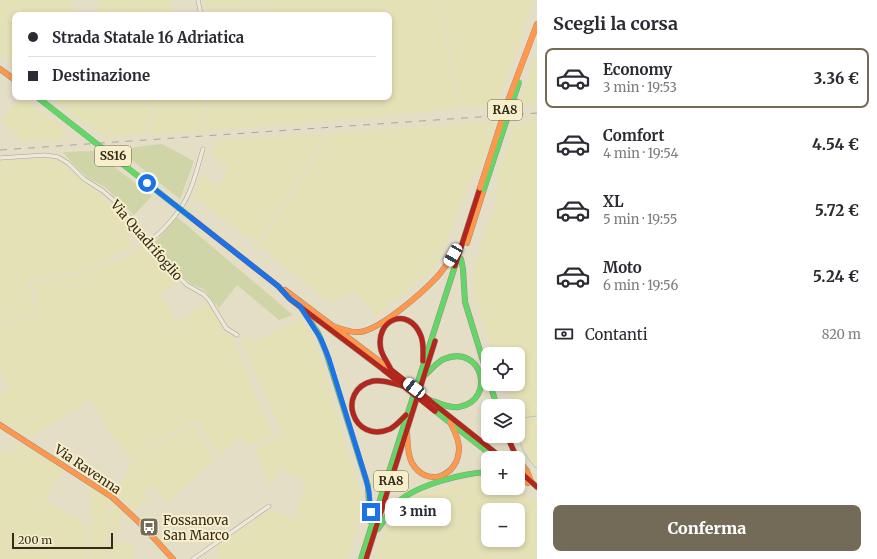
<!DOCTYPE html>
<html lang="it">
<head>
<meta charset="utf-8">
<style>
	:root { --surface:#fff; --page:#f2f2f3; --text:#2b2b33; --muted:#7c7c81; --line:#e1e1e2; --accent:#736a57 }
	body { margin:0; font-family:Merriweather,serif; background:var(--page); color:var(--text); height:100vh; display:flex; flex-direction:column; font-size:15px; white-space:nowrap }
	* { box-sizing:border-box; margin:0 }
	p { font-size:13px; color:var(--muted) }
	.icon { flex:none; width:22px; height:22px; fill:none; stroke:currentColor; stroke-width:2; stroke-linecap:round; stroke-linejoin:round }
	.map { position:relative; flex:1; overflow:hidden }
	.side { display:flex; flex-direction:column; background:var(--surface); width:340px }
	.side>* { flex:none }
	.hud { position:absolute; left:12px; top:12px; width:380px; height:88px; border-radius:8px; box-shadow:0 2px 6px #0003; display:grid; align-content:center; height:88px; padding:0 16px; background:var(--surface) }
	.fabs { position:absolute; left:481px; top:347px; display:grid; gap:8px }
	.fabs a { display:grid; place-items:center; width:44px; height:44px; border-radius:8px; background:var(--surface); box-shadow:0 2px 6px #0003; font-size:20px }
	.scale { position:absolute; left:12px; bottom:10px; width:101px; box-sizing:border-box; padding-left:4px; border:2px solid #362b1a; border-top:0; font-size:11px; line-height:14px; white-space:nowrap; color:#362b1a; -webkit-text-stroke:3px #f7efcb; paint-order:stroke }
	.end { position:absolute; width:18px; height:18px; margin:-9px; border:5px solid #1a73e8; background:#fff; box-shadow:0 0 0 2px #fff }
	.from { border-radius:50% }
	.bubble { position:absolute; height:28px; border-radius:8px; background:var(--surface); box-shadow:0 2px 6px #0003; font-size:13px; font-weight:800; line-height:28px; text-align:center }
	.car { position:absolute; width:12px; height:24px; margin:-12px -6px; border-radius:5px; box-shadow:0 0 3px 1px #0007; background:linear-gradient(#fff 24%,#345 0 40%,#fff 0 76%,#345 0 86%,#fff 0) }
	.hud b { display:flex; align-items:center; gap:14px; height:38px; font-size:15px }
	.hud b+b { border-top:1px solid var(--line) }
	.hud i { width:10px; height:10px; background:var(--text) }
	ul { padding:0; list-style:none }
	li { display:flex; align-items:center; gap:12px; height:60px; margin:0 8px 6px; padding:0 8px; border:2px solid transparent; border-radius:8px }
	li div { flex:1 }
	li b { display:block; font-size:15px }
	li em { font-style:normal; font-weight:800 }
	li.current { border-color:var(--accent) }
	li>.icon { width:36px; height:36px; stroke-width:1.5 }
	h2 { padding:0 16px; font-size:18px; line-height:48px }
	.pay { display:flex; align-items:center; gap:10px; height:44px; padding:0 16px; font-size:15px }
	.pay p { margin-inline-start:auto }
	.button { display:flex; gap:8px; margin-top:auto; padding:8px 16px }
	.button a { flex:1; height:46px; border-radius:8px; background:var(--accent); color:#fff; font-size:16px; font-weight:800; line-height:46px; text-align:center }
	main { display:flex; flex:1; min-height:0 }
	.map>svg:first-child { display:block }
	.farmland { fill:#e5e1b6; fill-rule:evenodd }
	.green { fill:#d0d5a8 }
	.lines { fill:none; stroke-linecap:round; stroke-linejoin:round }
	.stream { stroke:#b4cabe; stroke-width:1 }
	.street-casing { stroke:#a8a291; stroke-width:4.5 }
	.fast-casing { stroke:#989281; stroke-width:6 }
	.slow-casing { stroke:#989281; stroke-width:6 }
	.jam-casing { stroke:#989281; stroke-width:6 }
	.street { stroke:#ece8da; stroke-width:3.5 }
	.fast { stroke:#63d668; stroke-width:5 }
	.slow { stroke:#ff974d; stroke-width:5 }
	.jam { stroke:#b3261e; stroke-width:5 }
	.rail { stroke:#aaa69b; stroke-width:1; stroke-dasharray:7 7; stroke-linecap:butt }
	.fast-bridge-casing { stroke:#8e8778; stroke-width:6; stroke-linecap:butt }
	.slow-bridge-casing { stroke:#8e8778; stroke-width:6; stroke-linecap:butt }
	.jam-bridge-casing { stroke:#8e8778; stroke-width:6; stroke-linecap:butt }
	.fast-bridge { stroke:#63d668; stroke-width:5.5 }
	.slow-bridge { stroke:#ff974d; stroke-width:5.5 }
	.jam-bridge { stroke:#b3261e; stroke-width:5.5 }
	.route { stroke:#1a73e8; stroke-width:5 }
	.labels { text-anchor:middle; stroke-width:4; stroke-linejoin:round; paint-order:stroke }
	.shield { fill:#f7efcb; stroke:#70664f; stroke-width:1 }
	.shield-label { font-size:12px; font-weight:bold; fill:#362b1a }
	.street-label { font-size:13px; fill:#362b1a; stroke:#f7efcb }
	.poi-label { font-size:13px; fill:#362b1a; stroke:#f7efcb; text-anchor:start }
</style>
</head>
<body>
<main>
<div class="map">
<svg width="537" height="559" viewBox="0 0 537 559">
	<rect width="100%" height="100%" fill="#e4dec7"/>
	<path class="farmland" d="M0,0H69L79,15H15V27L0,45Z
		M97,0H171L174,15H90L100,7Z
		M202,0H439L459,109L325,122L203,131L207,109L206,97H389V15H269L270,4L205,7Z
		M440,0H535L524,23L522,39L497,106L461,108Z
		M268,6L267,15H205V10Z
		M15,29V64L0,52V47Z
		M537,55V103L519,104Z
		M21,97H23L63,128L62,141L20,142L18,135L1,121Z
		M50,97H135L153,110L144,134L105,138Z
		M139,97H203L204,110L200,131L147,135L156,109Z
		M537,119V466L531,460L524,448L519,431L518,406H514L505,384H518V354H494L476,300L473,282L475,264L497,197L498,185L496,179L513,127L523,122Z
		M496,122L481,167L470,182L441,256L432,270L376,315L354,292L332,303L258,246L317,155L325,137L330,133Z
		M324,133L316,152L257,243L193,197L201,175L219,186L229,168L210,154L214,141Z
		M46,158L58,160L78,178L99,193L124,217L132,248L89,268L75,273L28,279L37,315L0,322V161Z
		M146,244L179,282L160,294L176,323L206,302L225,330L232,337L273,435L247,446L241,437L219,457L201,425L196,421L164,437L144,449L132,459L110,434L91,400L29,438L0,420V394L10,388L0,369V323L39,316L32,281L76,275L127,256Z
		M300,319L310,332L320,357L360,492V517L348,559H219L218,546L271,509L294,520L306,485L282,468L269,488L256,452L259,447L277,438L282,432L239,340L262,338Z
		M195,425L215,461L167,502L150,485L144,494L148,498L134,511L116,493L133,461L145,451L166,439Z
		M21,444L64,470L45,500L89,526L86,559H0V449L6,453Z
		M479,477H488V488H514L537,502V559H380L375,556L388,523L402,504L414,496ZM488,510H518V540H488Z
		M90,486L109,499L106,559H89L91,527Z
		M111,502L122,511L118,534H109Z
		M109,542L133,543L132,559H108Z"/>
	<path class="green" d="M162,144L194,161L180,199L118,149Z
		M94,151L152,196L134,215L105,187L88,178L73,164L63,152Z
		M177,217L293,315L279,320L237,285L219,308L203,289L193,285L181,276L152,242L156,241Z"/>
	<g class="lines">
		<path class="stream" d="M521,418L537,416
			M518,434C520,447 527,459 537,469"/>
		<g class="street-casing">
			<path id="street" d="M198,0L201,15
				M0,158L45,155L58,157L68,163L84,179L103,191L119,205L136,224L155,250L173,271L187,285L203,294L209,300L226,328L237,335
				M148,241C160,236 180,211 186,199C194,184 198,165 203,149
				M193,559L269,506"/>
		</g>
		<g class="fast-casing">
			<path id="fast" d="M461,259L463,269L465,302L488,377
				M300,306L318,333L326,352L368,486L370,521
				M425,375C431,370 437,362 444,359C482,343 497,400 459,407C449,409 438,402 429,400
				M490,384L497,406
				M435,411L495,458
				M378,529C385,520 390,509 398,502C417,485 463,473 488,472
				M361,559L455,266"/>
		</g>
		<g class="slow-casing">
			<path id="slow" d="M534,32L537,24
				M0,69L15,80
				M467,243L484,189
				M285,290L391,370
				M333,326C341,329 351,333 360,332C381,329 422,293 437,277C445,268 452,257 459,247
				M0,425L112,497L142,525L173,559
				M407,433C408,443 407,454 412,463C427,489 459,476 459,448C459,439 454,430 450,422
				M518,460L527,471L531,481
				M518,479L528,483"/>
		</g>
		<g class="jam-casing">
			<path id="jam" d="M189,216L278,286L290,299L384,370
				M455,266L480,188
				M391,370C388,363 383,357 381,350C374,319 409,305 421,336C424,344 423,353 423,361
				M403,386C394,384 383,379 373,381C335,390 353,445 390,429C396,426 401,420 406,415
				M429,400L502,458
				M507,436L517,458
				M518,470L537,487
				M366,559L435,341"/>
		</g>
		<use href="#street" class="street"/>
		<use href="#fast" class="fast"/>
		<use href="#slow" class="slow"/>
		<use href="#jam" class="jam"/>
		<path class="rail" d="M0,150L537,113"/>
		<g class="fast-bridge-casing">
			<path id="fast-bridge" d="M37,97L189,216
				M484,189L519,82"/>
		</g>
		<g class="slow-bridge-casing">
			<path id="slow-bridge" d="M480,188L509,98L534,32"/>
		</g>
		<g class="jam-bridge-casing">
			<path id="jam-bridge" d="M384,370L435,411
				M391,370L429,400"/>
		</g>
		<use href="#fast-bridge" class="fast-bridge"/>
		<use href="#slow-bridge" class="slow-bridge"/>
		<use href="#jam-bridge" class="jam-bridge"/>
	</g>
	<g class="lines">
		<path class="route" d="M147,183L278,286L290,299L300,306L321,339L329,359L366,479L369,492L371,512"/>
	</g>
	<defs>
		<g id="bus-square" transform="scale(1)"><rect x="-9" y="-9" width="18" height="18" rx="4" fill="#736a57" stroke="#f7efcb"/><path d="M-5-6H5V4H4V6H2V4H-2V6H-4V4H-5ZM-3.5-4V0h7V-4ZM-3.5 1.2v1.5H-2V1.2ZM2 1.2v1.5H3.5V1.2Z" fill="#fff"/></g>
	</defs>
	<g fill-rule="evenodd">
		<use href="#bus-square" x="149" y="527"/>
	</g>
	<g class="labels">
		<g class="shield">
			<rect x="488" y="100" width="34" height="20" rx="3"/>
			<rect x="95" y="146" width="36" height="20" rx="3"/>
			<rect x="374" y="471" width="34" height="20" rx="3"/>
		</g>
		<g class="shield-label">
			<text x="505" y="114">RA8</text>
			<text x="113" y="160">SS16</text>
			<text x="391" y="485">RA8</text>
		</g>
		<g class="street-label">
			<text transform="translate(147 240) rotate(49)" y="5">Via Quadrifoglio</text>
			<text transform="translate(88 469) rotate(34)" y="5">Via Ravenna</text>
		</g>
		<g class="poi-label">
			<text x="163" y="525">Fossanova<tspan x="163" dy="15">San Marco</tspan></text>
		</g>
	</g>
</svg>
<div class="fabs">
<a><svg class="icon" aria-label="locate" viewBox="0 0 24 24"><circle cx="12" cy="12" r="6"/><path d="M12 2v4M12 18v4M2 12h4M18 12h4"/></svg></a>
<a><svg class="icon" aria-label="layers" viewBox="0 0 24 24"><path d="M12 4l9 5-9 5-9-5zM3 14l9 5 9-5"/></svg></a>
<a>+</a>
<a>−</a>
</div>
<div class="scale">200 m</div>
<i class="end from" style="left:147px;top:183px"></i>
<i class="end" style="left:371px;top:512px"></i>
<div class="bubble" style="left:385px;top:498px;width:66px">3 min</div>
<i class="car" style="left:453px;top:255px;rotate:210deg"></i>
<i class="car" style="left:414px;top:388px;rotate:308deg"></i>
<div class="hud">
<b><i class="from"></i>Strada Statale 16 Adriatica</b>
<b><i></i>Destinazione</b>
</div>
</div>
<section class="side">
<h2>Scegli la corsa</h2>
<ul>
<li class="current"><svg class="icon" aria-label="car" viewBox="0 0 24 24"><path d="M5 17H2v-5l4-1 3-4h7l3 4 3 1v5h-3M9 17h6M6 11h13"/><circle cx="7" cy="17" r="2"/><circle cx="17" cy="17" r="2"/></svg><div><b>Economy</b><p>3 min · 19:53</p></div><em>3.36 €</em></li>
<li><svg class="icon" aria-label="car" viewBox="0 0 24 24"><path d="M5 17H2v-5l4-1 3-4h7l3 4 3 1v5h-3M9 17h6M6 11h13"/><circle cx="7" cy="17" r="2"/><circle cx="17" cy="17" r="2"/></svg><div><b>Comfort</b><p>4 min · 19:54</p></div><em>4.54 €</em></li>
<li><svg class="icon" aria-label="car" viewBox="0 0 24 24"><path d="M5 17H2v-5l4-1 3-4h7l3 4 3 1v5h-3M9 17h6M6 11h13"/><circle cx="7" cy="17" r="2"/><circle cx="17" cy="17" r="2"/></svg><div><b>XL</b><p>5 min · 19:55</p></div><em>5.72 €</em></li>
<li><svg class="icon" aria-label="car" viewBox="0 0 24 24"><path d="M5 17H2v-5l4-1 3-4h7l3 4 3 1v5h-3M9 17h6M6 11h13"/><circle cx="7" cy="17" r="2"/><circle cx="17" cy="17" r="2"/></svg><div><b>Moto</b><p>6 min · 19:56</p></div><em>5.24 €</em></li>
</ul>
<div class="pay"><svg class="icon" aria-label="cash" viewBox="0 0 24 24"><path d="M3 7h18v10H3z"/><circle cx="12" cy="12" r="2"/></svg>Contanti<p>820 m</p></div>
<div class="button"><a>Conferma</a></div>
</section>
</main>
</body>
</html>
